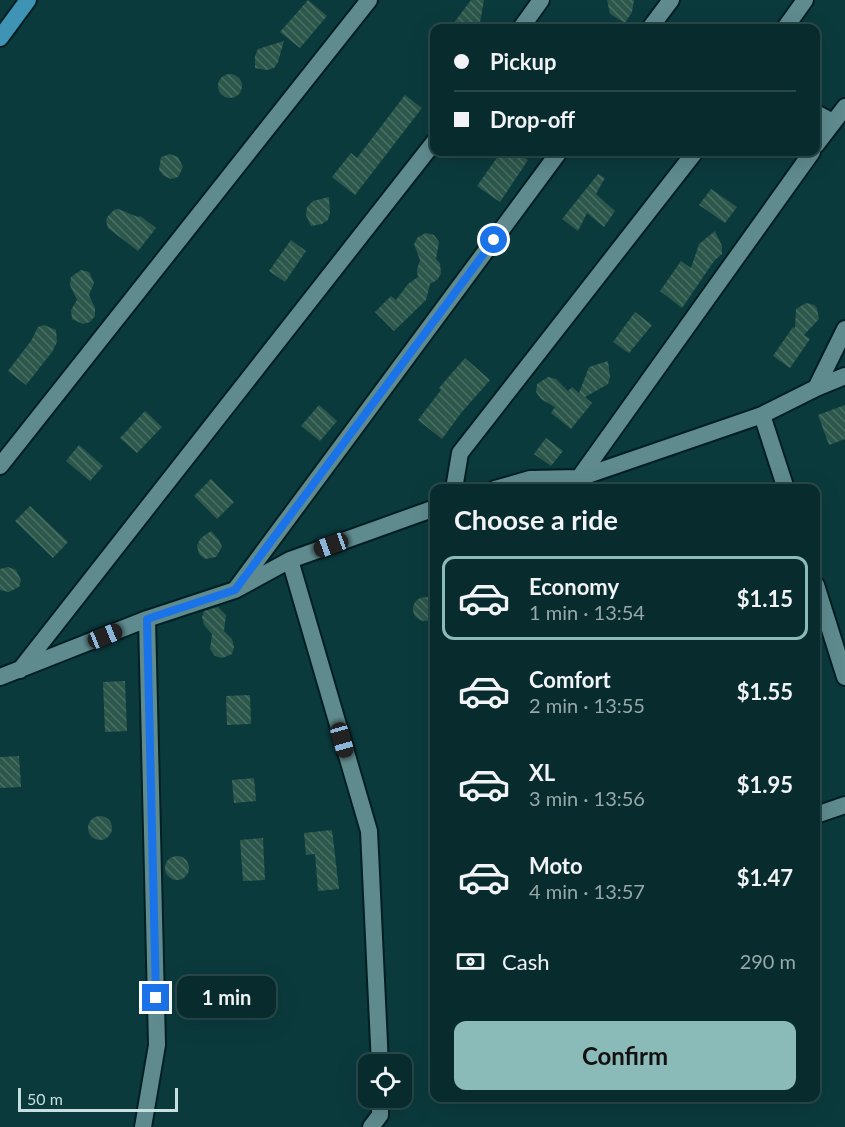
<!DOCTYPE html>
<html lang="en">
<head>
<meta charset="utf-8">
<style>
	:root { --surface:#082c2e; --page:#113436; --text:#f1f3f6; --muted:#98a7aa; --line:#29484a; --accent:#8bbbb9 }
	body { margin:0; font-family:Lato,sans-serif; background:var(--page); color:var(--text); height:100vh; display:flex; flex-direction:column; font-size:22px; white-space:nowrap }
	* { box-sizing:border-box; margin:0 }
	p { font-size:20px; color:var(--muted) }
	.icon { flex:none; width:33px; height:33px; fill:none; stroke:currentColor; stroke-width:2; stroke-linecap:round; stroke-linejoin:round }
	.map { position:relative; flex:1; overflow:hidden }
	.details { position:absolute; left:430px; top:484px; width:390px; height:618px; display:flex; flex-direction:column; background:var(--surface); border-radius:12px; box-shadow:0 6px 24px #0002,0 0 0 2px var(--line) }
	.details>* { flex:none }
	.banner { position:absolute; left:430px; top:24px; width:390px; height:132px; border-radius:12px; box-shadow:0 6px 24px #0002,0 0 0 2px var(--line); display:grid; align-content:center; height:132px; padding:0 24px; background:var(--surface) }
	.buttons { position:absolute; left:358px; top:1054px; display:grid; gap:12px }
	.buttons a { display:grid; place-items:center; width:54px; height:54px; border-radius:12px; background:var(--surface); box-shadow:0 6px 24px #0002,0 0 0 2px var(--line); font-size:30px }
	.scale { position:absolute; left:18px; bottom:15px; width:160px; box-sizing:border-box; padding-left:6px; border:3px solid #c8dfe0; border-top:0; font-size:16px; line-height:21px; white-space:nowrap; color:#c8dfe0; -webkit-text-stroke:4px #0b3a3d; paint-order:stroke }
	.end { position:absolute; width:27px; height:27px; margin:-14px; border:8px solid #1a73e8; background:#fff; box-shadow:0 0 0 3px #fff }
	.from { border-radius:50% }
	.bubble { position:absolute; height:42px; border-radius:12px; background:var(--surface); box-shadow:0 6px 24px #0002,0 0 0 2px var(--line); font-size:20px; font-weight:700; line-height:42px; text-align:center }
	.car { position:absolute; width:18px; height:36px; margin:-18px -9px; border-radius:8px; box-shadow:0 0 4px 2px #0007; background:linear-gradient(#222 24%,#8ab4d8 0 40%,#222 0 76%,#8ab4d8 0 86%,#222 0) }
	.banner b { display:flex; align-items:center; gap:21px; height:57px; font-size:22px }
	.banner b+b { border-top:2px solid var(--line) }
	.banner i { width:15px; height:15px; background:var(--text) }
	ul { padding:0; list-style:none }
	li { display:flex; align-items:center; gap:18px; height:84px; margin:0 12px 9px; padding:0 12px; border:3px solid transparent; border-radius:12px }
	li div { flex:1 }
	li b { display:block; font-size:22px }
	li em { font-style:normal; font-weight:700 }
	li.selected { border-color:var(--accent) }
	li>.icon { width:54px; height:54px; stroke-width:1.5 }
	h2 { padding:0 24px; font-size:27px; line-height:72px }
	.pay { display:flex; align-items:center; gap:15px; height:66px; padding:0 24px; font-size:22px }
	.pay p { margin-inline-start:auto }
	.action { display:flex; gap:12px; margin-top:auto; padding:12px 24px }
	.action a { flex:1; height:69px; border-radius:12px; background:var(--accent); color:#111; font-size:24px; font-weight:700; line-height:69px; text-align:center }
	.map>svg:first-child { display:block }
	.building { fill:url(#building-back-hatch) }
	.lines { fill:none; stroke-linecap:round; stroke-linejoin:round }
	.minor-casing { stroke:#001f22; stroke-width:20 }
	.trunk-casing { stroke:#001f22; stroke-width:20 }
	.minor { stroke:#5f8b8f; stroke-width:16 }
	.trunk { stroke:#3f94b6; stroke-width:16 }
	.route { stroke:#1a73e8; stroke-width:8 }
</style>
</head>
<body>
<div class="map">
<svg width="845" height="1127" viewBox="0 0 845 1127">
	<defs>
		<pattern id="building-back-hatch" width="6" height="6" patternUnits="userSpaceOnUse" patternTransform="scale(1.5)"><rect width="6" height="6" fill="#2d574b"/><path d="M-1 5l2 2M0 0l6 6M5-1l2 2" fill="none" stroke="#4a6f65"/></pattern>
	</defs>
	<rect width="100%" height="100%" fill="#0b3a3d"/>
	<path class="building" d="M308,0L327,16L300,48L280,32Z
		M471,0H484L479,28H450Z
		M607,0H634L632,12L625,23L610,14Z
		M284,41L278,62L274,68L267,70L255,68V56L258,49Z
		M218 86a12 12 0 1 1 24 0a12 12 0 1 1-24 0Z
		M405,95L422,108L355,195L332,177L351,153L357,158Z
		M501,152H514L528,160L500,202L477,186Z
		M170,154L178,157L183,167L178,177L171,179L164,176L159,170L161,157Z
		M598,174L605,178L596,194L615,211L604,227L587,213L578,231L562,219Z
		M711,189L737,207L725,223L699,205Z
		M329,197L330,213L328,220L322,224L311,226L306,215L307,207L313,201Z
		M118,209L138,217L140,216L156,228L138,251L108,228L106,220L108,216L114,210Z
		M715,231L722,246V254L714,261L682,308L660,291L681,261L691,268L699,244Z
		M426,233L434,235L439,242L436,259L440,263L441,274L437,280L430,284L426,300L394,331L375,312L391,296L396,300L408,284L418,277L417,269L420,260L414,244L418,237Z
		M291,240L306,251L285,282L269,271Z
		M81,270L89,272L94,283L89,295L95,308V316L90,322L83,324L72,319L71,310L77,300L70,285L71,277Z
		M806,303L814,305L817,308L819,319L804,335L810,339L790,368L773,356L793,327L795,328L796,309Z
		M635,312L652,325L629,353L613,342Z
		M44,325L56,330L57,342L52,352L26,385L8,371L31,341L38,327Z
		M465,358L490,380L461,413L442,439L418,420L441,390L439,388Z
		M608,361L610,377L608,384L585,397L592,403L571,429L551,413L555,407L541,399L536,392L537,384L548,377L556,379L568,391L572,387L579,393L589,367Z
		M319,405L337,421L320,441L301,426Z
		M845,405V439L829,445L818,415Z
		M145,411L162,427L137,453L120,438Z
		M546,438L563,451L551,466L534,454Z
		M79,445L103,466L90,481L66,461Z
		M211,479L234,502L217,519L194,496Z
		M30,506L68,542L53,558L15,521Z
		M211,531L219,540L222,547L216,557L205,559L199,554L197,545L201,538Z
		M8,567L16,570L21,580L19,587L9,592L0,590V569Z
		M413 609a12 12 0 1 1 24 0a12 12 0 1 1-24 0Z
		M218,607L226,615L224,631L232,639L234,647L232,654L222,658L215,656L210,649L212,634L204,625L202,617L204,611Z
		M125,681L127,731L105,732L103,682Z
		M250,695L251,724L227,725L226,696Z
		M19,756L21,787L0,788V757Z
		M254,778L256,801L234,803L232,780Z
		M88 828a12 12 0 1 1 24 0a12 12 0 1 1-24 0Z
		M332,830L339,889L318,891L315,854L306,855L304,833Z
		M263,838L265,880L243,881L240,840Z
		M165 868a12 12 0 1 1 24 0a12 12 0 1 1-24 0Z"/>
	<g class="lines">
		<g class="minor-casing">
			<path id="minor" d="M521,28L541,0
				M650,28L671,0
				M785,28L805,0
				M816,113L833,122
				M816,145L845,107
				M816,388L845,329
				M762,415L786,489
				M0,466L369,0
				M454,489L460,453L695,152
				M495,489L530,479L579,478L762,415L816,388L845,376
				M582,489L579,478L812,152
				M290,560L369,831L380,1065
				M816,585L845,677
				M235,590L559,152
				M20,670L435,141
				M0,677L147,619L235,590L290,560L435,508
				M816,815L845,805
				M143,1127L157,1045L147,619
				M371,1127L380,1115V1098"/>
		</g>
		<g class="trunk-casing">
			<path id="trunk" d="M0,38L28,0"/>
		</g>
		<use href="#minor" class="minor"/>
		<use href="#trunk" class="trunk"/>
	</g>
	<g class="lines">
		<path class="route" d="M156,998L147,619L235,590L494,240"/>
	</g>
</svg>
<div class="buttons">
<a><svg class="icon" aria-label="locate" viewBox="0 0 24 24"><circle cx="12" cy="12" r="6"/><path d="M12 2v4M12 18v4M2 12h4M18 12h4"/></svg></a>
</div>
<div class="scale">50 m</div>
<i class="end from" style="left:494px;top:240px"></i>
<i class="end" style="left:156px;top:998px"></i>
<div class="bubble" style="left:177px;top:976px;width:99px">1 min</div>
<i class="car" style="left:331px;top:545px;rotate:250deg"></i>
<i class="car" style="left:105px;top:636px;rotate:68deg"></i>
<i class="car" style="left:342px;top:740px;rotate:164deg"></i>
<div class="banner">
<b><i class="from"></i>Pickup</b>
<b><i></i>Drop-off</b>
</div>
<section class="details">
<h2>Choose a ride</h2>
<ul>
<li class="selected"><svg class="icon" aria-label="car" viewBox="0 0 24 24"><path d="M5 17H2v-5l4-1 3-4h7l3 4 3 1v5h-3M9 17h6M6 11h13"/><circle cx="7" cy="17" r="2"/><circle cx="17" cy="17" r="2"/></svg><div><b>Economy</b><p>1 min · 13:54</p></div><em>$1.15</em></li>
<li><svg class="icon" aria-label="car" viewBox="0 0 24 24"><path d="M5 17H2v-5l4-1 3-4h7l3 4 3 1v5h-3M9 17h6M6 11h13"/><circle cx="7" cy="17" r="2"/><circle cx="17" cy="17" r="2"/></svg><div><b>Comfort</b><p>2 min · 13:55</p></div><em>$1.55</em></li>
<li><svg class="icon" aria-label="car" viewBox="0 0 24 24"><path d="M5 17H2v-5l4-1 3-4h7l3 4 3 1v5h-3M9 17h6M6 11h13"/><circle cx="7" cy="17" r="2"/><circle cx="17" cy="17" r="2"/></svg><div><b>XL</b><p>3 min · 13:56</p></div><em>$1.95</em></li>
<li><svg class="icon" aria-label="car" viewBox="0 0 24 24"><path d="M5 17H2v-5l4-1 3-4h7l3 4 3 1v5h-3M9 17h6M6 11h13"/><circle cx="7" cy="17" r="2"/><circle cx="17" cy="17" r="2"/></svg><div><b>Moto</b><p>4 min · 13:57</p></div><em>$1.47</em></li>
</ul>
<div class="pay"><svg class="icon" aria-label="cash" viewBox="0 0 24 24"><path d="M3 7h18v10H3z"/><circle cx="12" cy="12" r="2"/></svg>Cash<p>290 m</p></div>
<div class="action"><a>Confirm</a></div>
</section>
</div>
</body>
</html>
